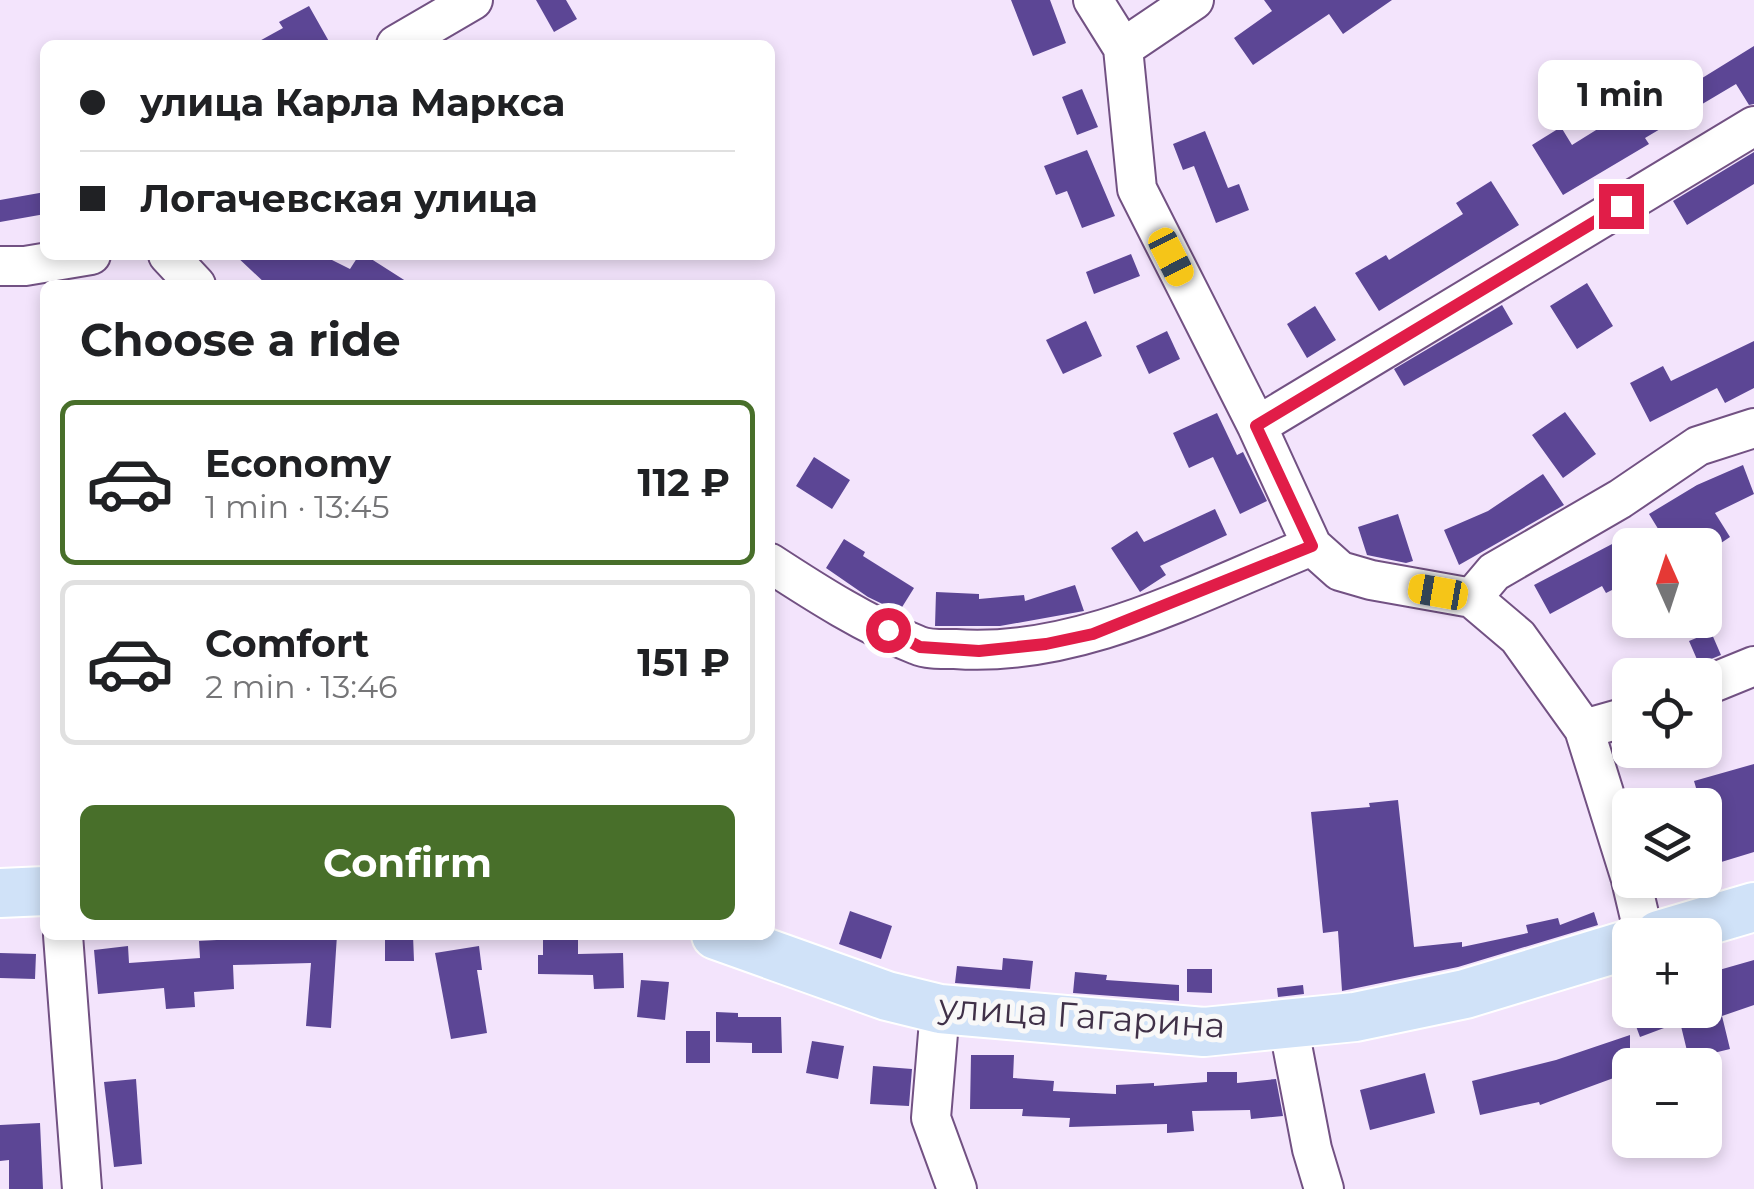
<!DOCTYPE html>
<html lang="en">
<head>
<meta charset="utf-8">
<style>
	:root { --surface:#fff; --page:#f6f6f6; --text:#202124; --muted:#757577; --line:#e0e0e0; --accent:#486f2a }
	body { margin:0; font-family:Montserrat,sans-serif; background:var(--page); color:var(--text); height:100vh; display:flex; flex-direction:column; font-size:38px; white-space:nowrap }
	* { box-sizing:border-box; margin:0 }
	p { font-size:32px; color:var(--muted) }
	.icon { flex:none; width:55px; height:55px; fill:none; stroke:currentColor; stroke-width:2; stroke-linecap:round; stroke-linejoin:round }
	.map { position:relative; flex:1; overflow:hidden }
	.drawer { position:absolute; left:40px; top:280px; width:735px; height:660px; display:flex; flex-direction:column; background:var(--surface); border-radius:15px; box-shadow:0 5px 15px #0003 }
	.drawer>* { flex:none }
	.hud { position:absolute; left:40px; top:40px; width:735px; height:220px; border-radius:15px; box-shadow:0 5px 15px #0003; display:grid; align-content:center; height:220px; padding:0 40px; background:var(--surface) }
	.needle { width:65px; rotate:357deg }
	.fabs { position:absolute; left:1612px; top:528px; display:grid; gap:20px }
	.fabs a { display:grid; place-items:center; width:110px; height:110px; border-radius:15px; background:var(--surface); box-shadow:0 5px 15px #0003; font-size:50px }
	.end { position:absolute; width:45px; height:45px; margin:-22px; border:12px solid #e11d48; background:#fff; box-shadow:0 0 0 5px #fff }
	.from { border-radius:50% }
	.bubble { position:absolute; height:70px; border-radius:15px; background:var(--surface); box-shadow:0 5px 15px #0003; font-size:32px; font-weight:700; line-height:70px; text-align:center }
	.car { position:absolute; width:30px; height:60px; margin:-30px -15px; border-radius:12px; box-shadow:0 0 8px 2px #0007; background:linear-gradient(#f5c518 24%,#345 0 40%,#f5c518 0 76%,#345 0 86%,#f5c518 0) }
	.hud b { display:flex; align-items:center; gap:35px; height:95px; font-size:38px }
	.hud b+b { border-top:2px solid var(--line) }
	.hud i { width:25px; height:25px; background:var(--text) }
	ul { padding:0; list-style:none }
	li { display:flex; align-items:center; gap:30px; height:165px; margin:0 20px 15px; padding:0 20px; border:5px solid var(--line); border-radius:15px }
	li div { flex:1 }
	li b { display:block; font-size:38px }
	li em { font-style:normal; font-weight:700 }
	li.on { border-color:var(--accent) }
	li>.icon { width:90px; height:90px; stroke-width:1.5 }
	h2 { padding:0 40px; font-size:45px; line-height:120px }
	.button { display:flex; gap:20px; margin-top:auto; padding:20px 40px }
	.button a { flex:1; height:115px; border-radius:15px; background:var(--accent); color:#fff; font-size:40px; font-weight:700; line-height:115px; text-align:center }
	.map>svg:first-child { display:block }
	.building { fill:#5c4695 }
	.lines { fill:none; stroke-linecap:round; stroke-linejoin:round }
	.minor-casing { stroke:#725183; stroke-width:42 }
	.major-casing { stroke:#fff; stroke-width:52 }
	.minor { stroke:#fff; stroke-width:38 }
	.major { stroke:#d0e2f8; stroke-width:48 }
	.route { stroke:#e11d48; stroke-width:12 }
	.labels { text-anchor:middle; stroke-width:10; stroke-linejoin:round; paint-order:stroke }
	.street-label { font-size:35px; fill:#403148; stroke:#f8f8f8 }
</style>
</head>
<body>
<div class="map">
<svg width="1754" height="1189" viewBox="0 0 1754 1189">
	<rect width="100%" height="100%" fill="#f3e4fc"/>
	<path class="building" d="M536,0H566L577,19L554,32Z
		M1011,0H1050L1066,43L1033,56Z
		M1264,0H1392L1343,34L1329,14L1253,65L1234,38L1272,11Z
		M309,6L331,45H252L283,28L279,22Z
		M1754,46V104L1749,105L1736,84L1645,138L1649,144L1563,195L1532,145L1561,127L1572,145L1662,89L1657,81L1688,61L1699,80Z
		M1082,89L1098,127L1077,135L1062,97Z
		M1205,131L1228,188L1239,184L1249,210L1216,223L1194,166L1183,170L1173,144Z
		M1087,150L1115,216L1082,228L1067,191L1056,195L1044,166Z
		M1754,152V184L1687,225L1673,201Z
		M1491,181L1519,225L1379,311L1355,273L1386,255L1389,260L1463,214L1456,203Z
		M45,192V214L0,222V200Z
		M1131,254L1140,276L1094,294L1086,272Z
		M235,255H322L350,269L359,255H365L412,285H267Z
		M1587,283L1613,326L1577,349L1550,306Z
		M1502,305L1513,324L1404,386L1394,369Z
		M1315,306L1336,340L1307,358L1287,324Z
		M1086,321L1102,356L1063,374L1046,340Z
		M1167,331L1180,359L1149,374L1136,346Z
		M1754,341V388L1725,403L1717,388L1650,422L1630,383L1663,366L1671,381Z
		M1565,412L1596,454L1563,478L1532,435Z
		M1217,413L1237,455L1243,452L1267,501L1240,514L1213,457L1189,468L1173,433Z
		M814,457L850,480L832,509L796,486Z
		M1743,465L1754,494L1715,513L1730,537L1718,545H1668L1649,514L1697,485Z
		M1543,474L1564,505L1459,565L1444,530L1488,511Z
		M1215,509L1227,535L1160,566L1166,575L1140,592L1111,548L1137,531L1144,542Z
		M1398,514L1413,561L1406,563L1367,555L1358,527Z
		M844,539L865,552L863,556L914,588L899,612L868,597L826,568Z
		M1614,543L1630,574V581L1606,593L1602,586L1550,614L1534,585Z
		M1075,585L1084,611L1000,626H935L936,592L979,594V599L1024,595L1025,601Z
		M1711,632L1721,655L1699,664L1689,641Z
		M1754,764V852L1718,863L1705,819V805H1701L1694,781Z
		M1398,800L1414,947L1462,942V947L1528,933L1526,925L1558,918L1560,925L1594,912L1598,925L1458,967L1342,991L1338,931L1323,933L1311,812L1370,807L1369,803Z
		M850,911L892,926L881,959L839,944Z
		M252,935H337L331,1028L306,1026L311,963L233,965L234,989L194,992L195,1007L166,1009L164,988L98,994L94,950L128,946L129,963L200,958L199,941L252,938Z
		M385,935H413L414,961H385Z
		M543,935H578V954L623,953L624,988L594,989L593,975L538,974V955H543Z
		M479,946L482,970H477L487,1033L451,1039L435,953Z
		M0,953L36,954L35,979L0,978Z
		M1003,958L1033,961L1030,989L955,983L957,966L1002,970Z
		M1754,960V1005L1722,1016L1730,1049L1689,1059L1680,1022L1640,1037L1630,1010H1705V974Z
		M1187,969H1212V993L1187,992Z
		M1075,972L1107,975L1106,980L1179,985V1001L1073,993Z
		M641,980L669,982L665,1020L637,1017Z
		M1303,985L1304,994L1278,997L1277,988Z
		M716,1012L738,1013V1017H781L782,1053H752V1043L716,1042Z
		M686,1031H710V1063H686Z
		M1630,1035V1072L1540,1105L1539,1102L1480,1115L1472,1081L1556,1060Z
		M812,1041L844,1046L838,1079L806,1073Z
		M971,1055H1014L1013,1078L1054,1081L1053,1091L1116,1094V1085L1154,1083V1086L1207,1082V1072H1237V1083L1276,1079L1283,1116L1251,1119L1250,1110L1192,1111L1194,1131L1167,1133V1124L1069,1127L1070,1118L1022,1116L1023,1109H970Z
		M873,1066L912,1069L909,1106L870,1104Z
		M1425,1073L1435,1113L1370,1130L1360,1090Z
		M136,1079L142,1164L114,1167L104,1082Z
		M40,1123L43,1189H9V1160L0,1161V1125Z"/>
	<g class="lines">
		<g class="minor-casing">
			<path id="minor" d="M1093,0L1123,48L1137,189L1257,426L1312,546
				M396,45L473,0
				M1123,48L1194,0
				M168,255L196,285
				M0,266H25L91,255
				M1257,426L1754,126
				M770,563C816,593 866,625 917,645C928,650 943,649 955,649C1079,658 1200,591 1312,546L1340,571L1371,580L1472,598
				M1472,598L1494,572L1620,499L1698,446L1754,428
				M1472,598L1518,637L1584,729L1630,876
				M1705,686L1754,666
				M1584,729L1630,716
				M1631,880L1644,935
				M63,935L82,1189
				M940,1009L931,1118L957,1189
				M1288,1024L1312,1149L1324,1189"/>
		</g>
		<g class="major-casing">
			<path id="major" d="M0,893L45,891
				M716,935L887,996L940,1009L1204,1032L1355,1017L1465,994L1630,944
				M1659,935L1754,907"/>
		</g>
		<use href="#minor" class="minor"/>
		<use href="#major" class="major"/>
	</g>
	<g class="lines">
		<path class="route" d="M888,630L920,647L979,651L1046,644L1093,634L1312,546L1256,426L1621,206"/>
	</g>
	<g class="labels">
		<g class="street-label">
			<text transform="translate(1082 1016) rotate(4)" y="12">улица Гагарина</text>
		</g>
	</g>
</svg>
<div class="fabs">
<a><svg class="needle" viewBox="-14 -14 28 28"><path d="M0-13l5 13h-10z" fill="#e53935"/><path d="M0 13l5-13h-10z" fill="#757577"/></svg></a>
<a><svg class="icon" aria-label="locate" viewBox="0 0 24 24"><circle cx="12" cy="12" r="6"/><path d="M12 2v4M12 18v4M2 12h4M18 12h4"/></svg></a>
<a><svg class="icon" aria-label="layers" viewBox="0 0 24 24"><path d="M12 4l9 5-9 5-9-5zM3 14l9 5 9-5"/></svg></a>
<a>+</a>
<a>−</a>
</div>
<i class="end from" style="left:888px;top:630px"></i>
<i class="end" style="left:1621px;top:206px"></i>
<div class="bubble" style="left:1538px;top:60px;width:165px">1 min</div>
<i class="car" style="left:1171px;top:257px;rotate:153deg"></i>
<i class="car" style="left:1438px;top:592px;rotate:280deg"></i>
<div class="hud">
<b><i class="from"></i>улица Карла Маркса</b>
<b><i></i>Логачевская улица</b>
</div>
<section class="drawer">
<h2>Choose a ride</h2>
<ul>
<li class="on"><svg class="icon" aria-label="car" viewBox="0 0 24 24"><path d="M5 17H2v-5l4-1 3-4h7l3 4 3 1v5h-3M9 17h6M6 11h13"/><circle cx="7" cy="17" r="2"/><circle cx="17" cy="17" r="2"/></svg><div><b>Economy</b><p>1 min · 13:45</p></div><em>112 ₽</em></li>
<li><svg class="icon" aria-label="car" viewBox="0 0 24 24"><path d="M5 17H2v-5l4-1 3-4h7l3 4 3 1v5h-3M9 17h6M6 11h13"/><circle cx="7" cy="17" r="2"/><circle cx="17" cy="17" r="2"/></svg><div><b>Comfort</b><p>2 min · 13:46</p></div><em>151 ₽</em></li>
</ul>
<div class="button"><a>Confirm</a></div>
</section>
</div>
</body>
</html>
